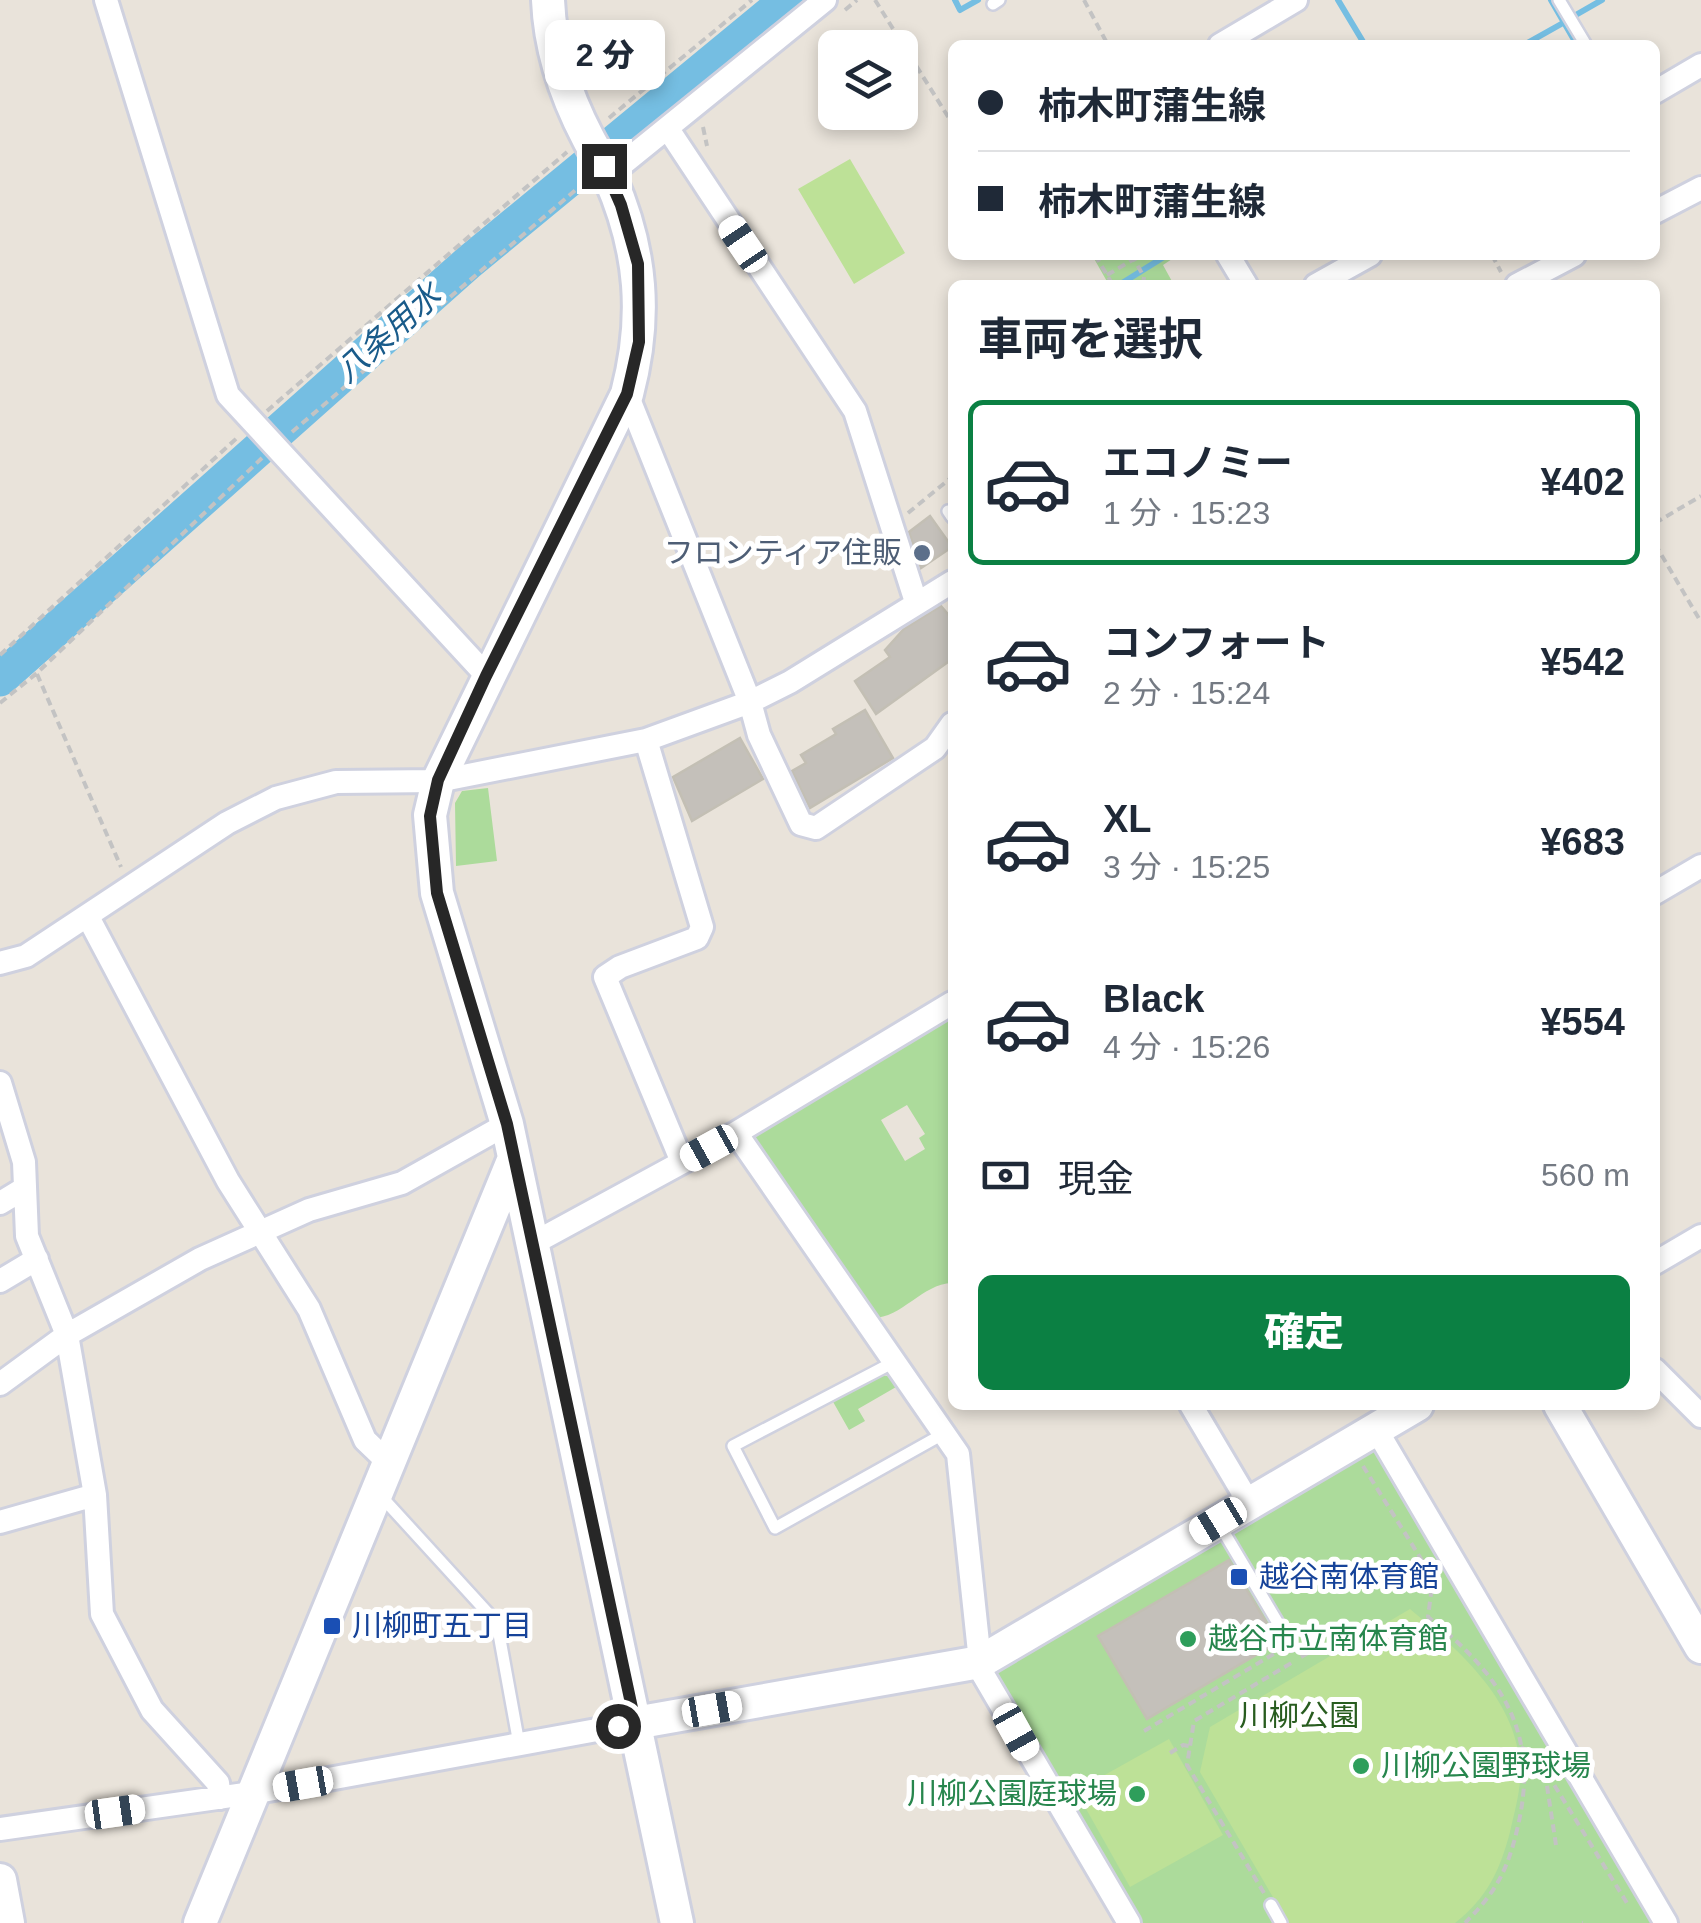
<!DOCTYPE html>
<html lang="ja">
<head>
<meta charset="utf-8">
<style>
	:root { --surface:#fff; --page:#f2f2f3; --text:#1f2937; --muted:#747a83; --line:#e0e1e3; --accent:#0b8043 }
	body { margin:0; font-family:Arial,"Noto Sans JP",sans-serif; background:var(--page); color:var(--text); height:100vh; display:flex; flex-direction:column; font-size:38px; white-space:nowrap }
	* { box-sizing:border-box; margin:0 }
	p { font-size:32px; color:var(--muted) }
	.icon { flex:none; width:55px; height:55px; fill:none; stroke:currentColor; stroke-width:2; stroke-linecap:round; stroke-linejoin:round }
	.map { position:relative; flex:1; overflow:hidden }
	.panel { position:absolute; left:948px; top:280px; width:712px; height:1130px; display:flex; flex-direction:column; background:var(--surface); border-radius:15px; box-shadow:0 5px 15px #0003 }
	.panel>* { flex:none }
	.guide { position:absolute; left:948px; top:40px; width:712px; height:220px; border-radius:15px; box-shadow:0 5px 15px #0003; display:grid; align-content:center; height:220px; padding:0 30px; background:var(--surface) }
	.tools { position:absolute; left:818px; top:30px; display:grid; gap:20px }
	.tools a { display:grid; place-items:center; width:100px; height:100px; border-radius:15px; background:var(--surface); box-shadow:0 5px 15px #0003; font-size:50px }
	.end { position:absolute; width:45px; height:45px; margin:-22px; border:12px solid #272727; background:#fff; box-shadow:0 0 0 5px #fff }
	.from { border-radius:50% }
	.bubble { position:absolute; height:70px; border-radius:15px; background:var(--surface); box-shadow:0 5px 15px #0003; font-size:32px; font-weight:800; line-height:70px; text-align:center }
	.car { position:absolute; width:30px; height:60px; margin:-30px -15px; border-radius:12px; box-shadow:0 0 8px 2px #0007; background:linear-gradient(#fff 24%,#345 0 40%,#fff 0 76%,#345 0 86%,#fff 0) }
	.guide b { display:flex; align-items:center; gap:35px; height:95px; font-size:38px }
	.guide b+b { border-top:2px solid var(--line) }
	.guide i { width:25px; height:25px; background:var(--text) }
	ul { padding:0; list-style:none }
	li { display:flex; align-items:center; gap:30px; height:165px; margin:0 20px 15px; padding:0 10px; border:5px solid transparent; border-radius:15px }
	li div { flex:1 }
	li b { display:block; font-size:38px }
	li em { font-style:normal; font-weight:800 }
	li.current { border-color:var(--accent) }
	li>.icon { width:90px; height:90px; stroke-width:1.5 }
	h2 { padding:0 30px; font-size:45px; line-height:120px }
	.pay { display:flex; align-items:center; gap:25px; height:110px; padding:0 30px; font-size:38px }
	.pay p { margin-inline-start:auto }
	.primary-button { display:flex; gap:20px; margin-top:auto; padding:20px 30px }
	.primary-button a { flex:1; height:115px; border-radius:15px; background:var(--accent); color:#fff; font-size:40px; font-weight:800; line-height:115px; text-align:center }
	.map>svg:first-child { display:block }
	.green { fill:#acdb9b; fill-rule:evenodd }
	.pitch { fill:#bde197 }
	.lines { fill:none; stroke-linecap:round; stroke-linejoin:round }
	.stream { stroke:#75bee2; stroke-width:6 }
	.river { stroke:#75bee2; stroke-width:35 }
	.building { fill:#c4c0ba; stroke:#c3bfb4; stroke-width:2.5 }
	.lane-casing { stroke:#cfd1df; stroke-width:16 }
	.street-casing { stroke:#cfd1df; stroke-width:28 }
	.secondary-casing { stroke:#cfd1df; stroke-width:38 }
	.path { stroke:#c3c3c3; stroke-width:4; stroke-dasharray:8 5; stroke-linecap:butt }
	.lane { stroke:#fff; stroke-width:11 }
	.street { stroke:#fff; stroke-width:22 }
	.secondary { stroke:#fff; stroke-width:32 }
	.route { stroke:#272727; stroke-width:12 }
	.service-dot { fill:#5c6f8a; stroke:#fff; stroke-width:4 }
	.transit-dot { fill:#1a4fb4; stroke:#fff; stroke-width:4 }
	.leisure-dot { fill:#2e9e5b; stroke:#fff; stroke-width:4 }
	.labels { text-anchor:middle; stroke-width:10; stroke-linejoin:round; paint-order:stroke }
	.service-label { font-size:30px; fill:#4e5e75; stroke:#fff; text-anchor:end }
	.transit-label { font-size:30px; fill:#164399; stroke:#fff; text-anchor:start }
	.leisure-label { font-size:30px; fill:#27864d; stroke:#fff; text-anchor:start }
	.park-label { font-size:30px; fill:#285c1f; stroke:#fff }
	.water-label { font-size:32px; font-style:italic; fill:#195b8a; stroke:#fff }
</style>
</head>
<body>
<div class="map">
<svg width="1701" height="1923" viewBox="0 0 1701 1923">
	<rect width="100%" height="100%" fill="#e9e3da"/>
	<path class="green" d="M1092,255H1178L1163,265L1174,285H1109Z
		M488,788L497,861L456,866L455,803L462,791Z
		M952,1013V1283C921,1284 901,1320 870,1318L748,1135ZM907,1105L925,1134L919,1138L925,1149L905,1161L881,1120Z
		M877,1375L899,1377L903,1383L858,1409L865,1421L849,1430L832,1400Z
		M1376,1429L1660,1923H1131L986,1670Z"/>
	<path class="pitch" d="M850,159L905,253L854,284L798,189Z
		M1410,1609C1457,1649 1515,1697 1520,1764C1522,1787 1515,1809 1510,1832C1500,1870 1487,1898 1455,1923H1288L1200,1772L1210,1727Z
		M1169,1739L1223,1835L1130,1887L1076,1791Z"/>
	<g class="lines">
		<path class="stream" d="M955,0L960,10L978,0
			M1338,0L1365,45
			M1551,0L1577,45
			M1574,16L1602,0
			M1524,45L1563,23
			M1119,285L1167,255"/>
		<path class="river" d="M0,679L469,262L787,0"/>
	</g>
	<path class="building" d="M930,516L952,547L921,568L909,532Z
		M941,606L952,619V659L876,714L855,681L890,657L885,650L904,629Z
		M865,710L893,758L810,808L792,771L806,763L801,755L836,734L833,729Z
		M740,738L763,779L692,821L673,777Z
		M1229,1560L1278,1642L1147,1719L1098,1636Z"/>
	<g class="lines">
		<g class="lane-casing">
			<path id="lane" d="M1559,0L1586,45
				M993,4L999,0
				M948,511L952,517
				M892,1363L733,1446L775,1528L943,1434
				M380,1495L497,1623L519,1744
				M1219,1524L1291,1645
				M1271,1905L1281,1923"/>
		</g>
		<g class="street-casing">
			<path id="street" d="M106,0L228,395L487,676
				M1220,45L1296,0
				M1655,92L1701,65
				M668,129L855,411L916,602
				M609,175L825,0
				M1655,212L1701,188
				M1228,255L1246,285
				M1316,285L1370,255
				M1517,285L1574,255
				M627,394L750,702L759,735L801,824L816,828L935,748L952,724
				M646,740L702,927L697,938L620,967L605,977L682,1162
				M1655,893L1701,866
				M88,917L228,1181L309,1309L365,1440L390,1464
				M0,963L26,956L227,823L276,798L336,782L438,781L646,740L750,702L790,682L952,582
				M0,1083L24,1162L27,1236L67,1335L95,1495L102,1614L152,1710L218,1783L220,1798
				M736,1133L958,1454L981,1671L1129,1923
				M0,1203L25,1188
				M532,1244L736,1133L952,1003
				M1655,1263L1701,1236
				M0,1281L37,1259
				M1655,1370L1701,1416
				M0,1384L67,1335L200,1259L309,1210L402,1183L507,1124
				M1191,1405L1249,1503
				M1376,1429L1666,1923
				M0,1522L95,1495
				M0,1829L252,1793L635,1723"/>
		</g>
		<g class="secondary-casing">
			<path id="secondary" d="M548,0C550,50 565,94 588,138C595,152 604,164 610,178C642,251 647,318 627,394L438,781L430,815L437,893L507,1124L677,1923
				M1560,1405L1701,1647
				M635,1723L980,1662L1417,1405
				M0,1880L8,1923
				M200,1923L514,1158"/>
		</g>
		<path class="path" d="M875,0L952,123
			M1084,0L1108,45
			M845,10L857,0
			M609,118L752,0
			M703,127L707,146
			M1095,255L1113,285
			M1131,255L1134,259L1139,255
			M1492,255L1501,272
			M1107,275L1134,259L1144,277L1143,285
			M267,411L567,152
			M292,432L585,182
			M908,513L952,477
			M1655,523L1701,496
			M1655,544L1701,622
			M0,655L238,437
			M37,674L121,867
			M0,703L37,673L262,458
			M1363,1466L1433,1578L1428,1617C1502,1676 1541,1733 1517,1830C1507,1872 1495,1893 1465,1923
			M1301,1657L1318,1647
			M1144,1731L1277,1652
			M1521,1747L1537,1757L1627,1903
			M1170,1753L1183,1745L1189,1746
			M1545,1773L1556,1845
			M1264,1893L1187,1765L1194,1721L1293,1662
			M1582,1923H1583"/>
		<use href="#lane" class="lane"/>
		<use href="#street" class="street"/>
		<use href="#secondary" class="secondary"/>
	</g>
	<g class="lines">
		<path class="route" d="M604,166L621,205L638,264L639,342L627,394L486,676L438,780L430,816L437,893L507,1124L635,1722L618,1726"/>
	</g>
	<circle class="service-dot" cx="922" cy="553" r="10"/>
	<g class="transit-dot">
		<rect x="1229" y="1567" width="20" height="20" rx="5"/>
		<rect x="322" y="1616" width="20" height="20" rx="5"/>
	</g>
	<g class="leisure-dot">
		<circle cx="1188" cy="1639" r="10"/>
		<circle cx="1361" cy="1766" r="10"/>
		<circle cx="1137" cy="1794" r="10"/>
	</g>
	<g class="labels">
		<g class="service-label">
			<text x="902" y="563">フロンティア住販</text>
		</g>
		<g class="transit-label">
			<text x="1259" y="1587">越谷南体育館</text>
			<text x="352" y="1636">川柳町五丁目</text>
		</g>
		<g class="leisure-label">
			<text x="1208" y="1649">越谷市立南体育館</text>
			<text x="1381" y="1776">川柳公園野球場</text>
			<text x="1117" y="1804" text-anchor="end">川柳公園庭球場</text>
		</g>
		<g class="park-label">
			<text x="1299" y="1726">川柳公園</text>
		</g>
		<g class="water-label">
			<text transform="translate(388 333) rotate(-42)" y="11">八条用水</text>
		</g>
	</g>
</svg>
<div class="tools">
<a><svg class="icon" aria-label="layers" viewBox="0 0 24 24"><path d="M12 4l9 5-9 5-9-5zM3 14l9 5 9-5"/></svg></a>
</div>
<i class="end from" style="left:618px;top:1726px"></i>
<i class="end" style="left:604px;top:166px"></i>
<div class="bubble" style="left:545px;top:20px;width:120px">2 分</div>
<i class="car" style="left:743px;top:244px;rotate:326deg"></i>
<i class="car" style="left:709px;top:1148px;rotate:241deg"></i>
<i class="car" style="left:1218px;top:1521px;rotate:239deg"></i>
<i class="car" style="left:712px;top:1709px;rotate:80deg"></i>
<i class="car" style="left:1016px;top:1732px;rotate:151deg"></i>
<i class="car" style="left:303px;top:1784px;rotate:260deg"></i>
<i class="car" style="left:115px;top:1812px;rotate:82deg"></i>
<div class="guide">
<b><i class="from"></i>柿木町蒲生線</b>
<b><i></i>柿木町蒲生線</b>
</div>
<section class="panel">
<h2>車両を選択</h2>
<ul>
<li class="current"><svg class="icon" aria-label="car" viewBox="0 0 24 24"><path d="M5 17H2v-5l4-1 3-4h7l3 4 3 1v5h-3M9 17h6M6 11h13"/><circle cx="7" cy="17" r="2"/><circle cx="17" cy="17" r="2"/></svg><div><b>エコノミー</b><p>1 分 · 15:23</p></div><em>¥402</em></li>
<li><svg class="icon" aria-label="car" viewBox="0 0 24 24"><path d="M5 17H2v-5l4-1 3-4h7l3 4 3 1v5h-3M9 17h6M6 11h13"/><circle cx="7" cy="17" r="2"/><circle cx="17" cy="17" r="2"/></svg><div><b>コンフォート</b><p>2 分 · 15:24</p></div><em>¥542</em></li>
<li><svg class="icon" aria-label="car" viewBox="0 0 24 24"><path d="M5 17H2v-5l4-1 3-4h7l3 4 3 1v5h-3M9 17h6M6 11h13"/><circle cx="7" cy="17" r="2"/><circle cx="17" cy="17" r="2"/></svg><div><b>XL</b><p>3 分 · 15:25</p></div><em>¥683</em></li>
<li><svg class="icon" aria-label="car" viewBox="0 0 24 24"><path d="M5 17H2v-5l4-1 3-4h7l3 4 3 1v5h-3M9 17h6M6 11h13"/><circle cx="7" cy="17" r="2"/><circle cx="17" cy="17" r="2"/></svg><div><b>Black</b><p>4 分 · 15:26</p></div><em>¥554</em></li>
</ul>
<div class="pay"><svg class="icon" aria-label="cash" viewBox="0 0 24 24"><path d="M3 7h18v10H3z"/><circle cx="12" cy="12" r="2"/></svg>現金<p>560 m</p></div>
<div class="primary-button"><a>確定</a></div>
</section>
</div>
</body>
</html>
